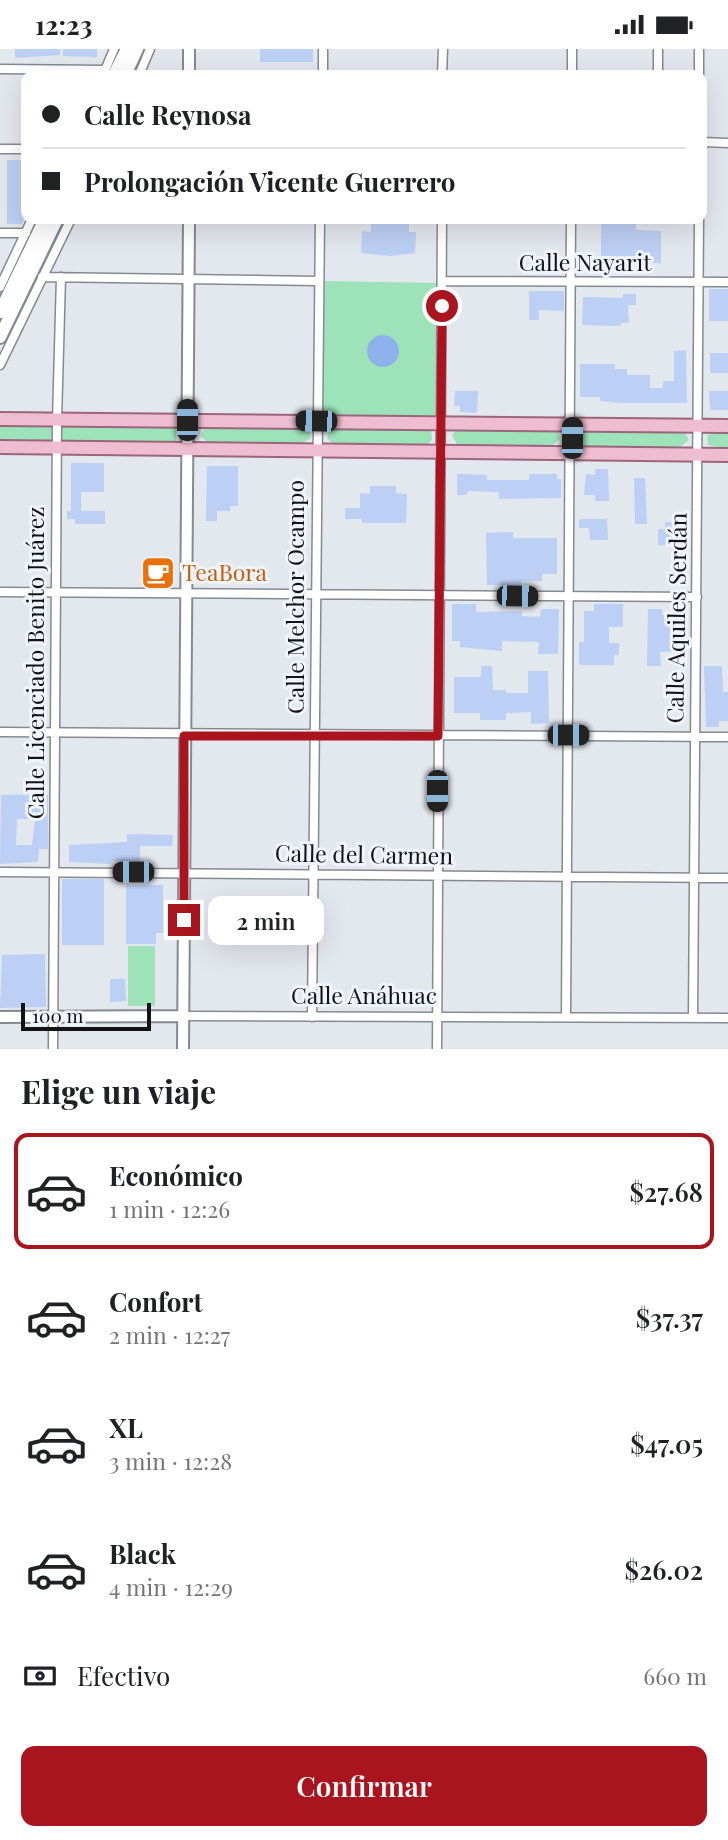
<!DOCTYPE html>
<html lang="es">
<head>
<meta charset="utf-8">
<style>
	:root { --surface:#fff; --page:#f2f2f2; --text:#202124; --muted:#757577; --line:#e0e0e0; --accent:#a9141f }
	body { margin:0; font-family:"Playfair Display",serif; background:var(--page); color:var(--text); height:100vh; display:flex; flex-direction:column; font-size:26px; white-space:nowrap }
	* { box-sizing:border-box; margin:0 }
	p { font-size:23px; color:var(--muted) }
	.icon { flex:none; width:38px; height:38px; fill:none; stroke:currentColor; stroke-width:2; stroke-linecap:round; stroke-linejoin:round }
	.map { position:relative; height:1000px; overflow:hidden }
	.drawer { display:flex; flex-direction:column; background:var(--surface); flex:1 }
	.drawer>* { flex:none }
	.banner { position:absolute; left:21px; top:21px; width:686px; height:154px; border-radius:14px; box-shadow:0 7px 28px #0002; display:grid; align-content:center; height:154px; padding:0 21px; background:var(--surface) }
	.scale { position:absolute; left:21px; bottom:18px; width:130px; box-sizing:border-box; padding-left:7px; border:4px solid #121315; border-top:0; font-size:19px; line-height:24px; white-space:nowrap; color:#121315; -webkit-text-stroke:5px #f0f4fc; paint-order:stroke }
	.end { position:absolute; width:32px; height:32px; margin:-16px; border:9px solid #a9141f; background:#fff; box-shadow:0 0 0 4px #fff }
	.from { border-radius:50% }
	.bubble { position:absolute; height:49px; border-radius:14px; background:var(--surface); box-shadow:0 7px 28px #0002; font-size:23px; font-weight:600; line-height:49px; text-align:center }
	.car { position:absolute; width:21px; height:42px; margin:-21px -10px; border-radius:9px; box-shadow:0 0 5px 2px #0007; background:linear-gradient(#222 24%,#8ab4d8 0 40%,#222 0 76%,#8ab4d8 0 86%,#222 0) }
	.banner b { display:flex; align-items:center; gap:24px; height:66px; font-size:26px }
	.banner b+b { border-top:2px solid var(--line) }
	.banner i { width:18px; height:18px; background:var(--text) }
	ul { padding:0; list-style:none }
	li { display:flex; align-items:center; gap:21px; height:116px; margin:0 14px 10px; padding:0 7px; border:4px solid transparent; border-radius:14px }
	li div { flex:1 }
	li b { display:block; font-size:26px }
	li em { font-style:normal; font-weight:600 }
	li.on { border-color:var(--accent) }
	li>.icon { width:63px; height:63px; stroke-width:1.5 }
	h2 { padding:0 21px; font-size:32px; line-height:84px }
	.pay { display:flex; align-items:center; gap:18px; height:77px; padding:0 21px; font-size:26px }
	.pay p { margin-inline-start:auto }
	.button { display:flex; gap:14px; margin-top:auto; padding:14px 21px }
	.button a { flex:1; height:80px; border-radius:14px; background:var(--accent); color:#fff; font-size:28px; font-weight:600; line-height:80px; text-align:center }
	.status { display:flex; justify-content:space-between; align-items:center; height:49px; padding:0 35px; background:var(--surface); direction:ltr }
	.status svg { height:19px; fill:currentColor }
	.map>svg:first-child { display:block }
	.green { fill:#9de2b9 }
	.water { fill:#8db1eb }
	.building { fill:#bccff4; fill-rule:evenodd }
	.lines { fill:none; stroke-linecap:round; stroke-linejoin:round }
	.minor-casing { stroke:#868a90; stroke-width:11 }
	.tertiary-casing { stroke:#868a90; stroke-width:14 }
	.secondary-casing { stroke:#868a90; stroke-width:16 }
	.primary-casing { stroke:#9b657b; stroke-width:16 }
	.minor { stroke:#fff; stroke-width:8 }
	.tertiary { stroke:#fff; stroke-width:10 }
	.secondary { stroke:#fff; stroke-width:12 }
	.primary { stroke:#efbdd1; stroke-width:12 }
	.route { stroke:#a9141f; stroke-width:9 }
	.labels { text-anchor:middle; stroke-width:6; stroke-linejoin:round; paint-order:stroke }
	.street-label { font-size:23px; fill:#121315; stroke:#f0f4fc }
	.food-label { font-size:23px; fill:#c56008; stroke:#f0f4fc; text-anchor:start }
</style>
</head>
<body>
<div class="status"><b>12:23</b><svg viewBox="0 0 49 12"><path d="M0 12V9h3v3zM5 12V6h3v6zM10 12V3h3v9zM15 12V0h3v12zM26 1h20v11H26zM47 4h2v5h-2z"/></svg></div>
<div class="map">
<svg width="728" height="1000" viewBox="0 0 728 1000">
	<rect width="100%" height="100%" fill="#e3e7ee"/>
	<path class="green" d="M325,232L436,234L435,367L322,365Z
		M0,376L176,378V397H0Z
		M308,377L311,389L301,395L208,394L201,387L205,378Z
		M330,379H426L431,382L432,391L425,397L334,396L327,389Z
		M458,379H557L560,390L552,397H458L452,386Z
		M586,380L683,381L689,391L680,398H586L578,387Z
		M714,382H728V400L708,396L707,387Z
		M128,897H155V957H128Z"/>
	<path class="water" d="M367 302a16 16 0 1 1 32 0a16 16 0 1 1-32 0Z"/>
	<path class="building" d="M15,0H60V6L15,9Z
		M63,0H97V8L63,7Z
		M260,0H313V13H260Z
		M7,111H26V167L22,175H7Z
		M371,170H409V183H416L415,204L390,207L361,204L362,182L371,183Z
		M625,170H636V181L661,182V214H648V220L637,219V212L601,208V175H625Z
		M709,240H728V272H709Z
		M529,242H564V262L539,261V271H529Z
		M623,245H636V256H628L629,274H621V277L582,276L583,248L623,249Z
		M686,301L687,354H622L600,352V348H580V315H615V320H627V326H650V339H663V332H674V302Z
		M710,304H728V324H710Z
		M455,342H478L477,364L460,363V357H454Z
		M709,342H728V361H710Z
		M71,414H104V443H81V462H105V475H75V470H67V462H71Z
		M207,417H238V457H230V462H217V472H206Z
		M595,420H608L609,452H595V446H584L586,425L595,426Z
		M457,425L487,426V431H529V425H557V430H561V449L499,450V443L468,442L467,446H457Z
		M634,429H645L647,475H635Z
		M370,437H396V444L407,445L406,474H362V470H345V459H360V444L370,445Z
		M579,470H607L608,491H590L589,479H579Z
		M665,473L683,474V496H658V480H665Z
		M513,483V489H557V525H542V532H522L521,536H487L486,484Z
		M452,555H476V563L522,562V567L540,568L541,560H559L558,605H538L539,593L502,592V602L460,598V592H452Z
		M594,555H623V578H609V594H619V606H614V616H579V593H584V562H594Z
		M675,559H686L687,602L660,603L661,617H647L648,560H662V566H675Z
		M481,617H492L493,641H506V644H528V622H548L549,674L531,675V663L506,664V671H480V664H454V628H481Z
		M704,617H722L723,643H728V672H719V678H706Z
		M48,745V800H39L38,813L0,815L1,746ZM17,770H35L32,796H16Z
		M127,785L173,786L172,797H140V816L127,815V812H111V815L69,813V796L127,793Z
		M62,830H104V896H62Z
		M126,836H163V884H156V895H126Z
		M45,905L46,958L0,959L2,906Z
		M110,930H125L126,952L110,953Z"/>
	<g class="lines">
		<g class="minor-casing">
			<path id="minor" d="M323,0V26
				M0,20L105,21
				M103,26L114,0
				M139,26L150,0
				M442,26L443,0
				M572,26V0
				M658,26V0
				M699,26V0
				M702,93L728,94
				M0,100H26
				M0,184H26
				M42,228L317,232
				M442,232L728,233
				M0,238L32,170
				M0,316L71,170
				M0,543L697,548
				M0,683L728,688
				M0,823L728,829
				M183,967L728,969
				M566,967L571,170
				M312,968L320,170
				M693,968L699,170
				M53,1000L57,371L61,228
				M437,1000L442,170"/>
		</g>
		<g class="tertiary-casing">
			<path id="tertiary" d="M189,0V26
				M0,968L183,967
				M183,1000L189,170"/>
		</g>
		<g class="secondary-casing">
			<path id="secondary" d="M114,26L127,0
				M125,26L137,0
				M0,263L45,170
				M0,288L57,170"/>
		</g>
		<g class="primary-casing">
			<path id="primary" d="M0,370L728,377
				M0,398L728,406"/>
		</g>
		<use href="#minor" class="minor"/>
		<use href="#tertiary" class="tertiary"/>
		<use href="#secondary" class="secondary"/>
		<use href="#primary" class="primary"/>
	</g>
	<g class="lines">
		<path class="route" d="M184,871V687H438L442,257"/>
	</g>
	<defs>
		<g id="cafe-square" transform="scale(1.75)"><rect x="-9" y="-9" width="18" height="18" rx="4" fill="#e8710a" stroke="#f0f4fc"/><path d="M-5.5-4.5H6V0H3Q3 3.5 0 3.5H-2.5Q-5.5 3.5-5.5 0ZM3-3.2v2h1.7v-2ZM-6 4.5H4V6H-6Z" fill="#fff"/></g>
	</defs>
	<g fill-rule="evenodd">
		<use href="#cafe-square" x="158" y="524"/>
	</g>
	<g class="labels">
		<g class="street-label">
			<text x="585" y="222">Calle Nayarit</text>
			<text transform="translate(296 548) rotate(-90)" y="8">Calle Melchor Ocampo</text>
			<text transform="translate(677 569) rotate(-89)" y="8">Calle Aquiles Serdán</text>
			<text transform="translate(36 614) rotate(-90)" y="8">Calle Licenciado Benito Juárez</text>
			<text transform="translate(364 806) rotate(1)" y="8">Calle del Carmen</text>
			<text x="364" y="955">Calle Anáhuac</text>
		</g>
		<g class="food-label">
			<text x="182" y="532">TeaBora</text>
		</g>
	</g>
</svg>
<div class="scale">100 m</div>
<i class="end from" style="left:442px;top:257px"></i>
<i class="end" style="left:184px;top:871px"></i>
<div class="bubble" style="left:208px;top:847px;width:116px">2 min</div>
<i class="car" style="left:187px;top:371px;rotate:0deg"></i>
<i class="car" style="left:316px;top:372px;rotate:271deg"></i>
<i class="car" style="left:572px;top:389px;rotate:0deg"></i>
<i class="car" style="left:517px;top:547px;rotate:91deg"></i>
<i class="car" style="left:568px;top:686px;rotate:90deg"></i>
<i class="car" style="left:437px;top:742px;rotate:180deg"></i>
<i class="car" style="left:133px;top:823px;rotate:270deg"></i>
<div class="banner">
<b><i class="from"></i>Calle Reynosa</b>
<b><i></i>Prolongación Vicente Guerrero</b>
</div>
</div>
<section class="drawer">
<h2>Elige un viaje</h2>
<ul>
<li class="on"><svg class="icon" aria-label="car" viewBox="0 0 24 24"><path d="M5 17H2v-5l4-1 3-4h7l3 4 3 1v5h-3M9 17h6M6 11h13"/><circle cx="7" cy="17" r="2"/><circle cx="17" cy="17" r="2"/></svg><div><b>Económico</b><p>1 min · 12:26</p></div><em>$27.68</em></li>
<li><svg class="icon" aria-label="car" viewBox="0 0 24 24"><path d="M5 17H2v-5l4-1 3-4h7l3 4 3 1v5h-3M9 17h6M6 11h13"/><circle cx="7" cy="17" r="2"/><circle cx="17" cy="17" r="2"/></svg><div><b>Confort</b><p>2 min · 12:27</p></div><em>$37.37</em></li>
<li><svg class="icon" aria-label="car" viewBox="0 0 24 24"><path d="M5 17H2v-5l4-1 3-4h7l3 4 3 1v5h-3M9 17h6M6 11h13"/><circle cx="7" cy="17" r="2"/><circle cx="17" cy="17" r="2"/></svg><div><b>XL</b><p>3 min · 12:28</p></div><em>$47.05</em></li>
<li><svg class="icon" aria-label="car" viewBox="0 0 24 24"><path d="M5 17H2v-5l4-1 3-4h7l3 4 3 1v5h-3M9 17h6M6 11h13"/><circle cx="7" cy="17" r="2"/><circle cx="17" cy="17" r="2"/></svg><div><b>Black</b><p>4 min · 12:29</p></div><em>$26.02</em></li>
</ul>
<div class="pay"><svg class="icon" aria-label="cash" viewBox="0 0 24 24"><path d="M3 7h18v10H3z"/><circle cx="12" cy="12" r="2"/></svg>Efectivo<p>660 m</p></div>
<div class="button"><a>Confirmar</a></div>
</section>
</body>
</html>
